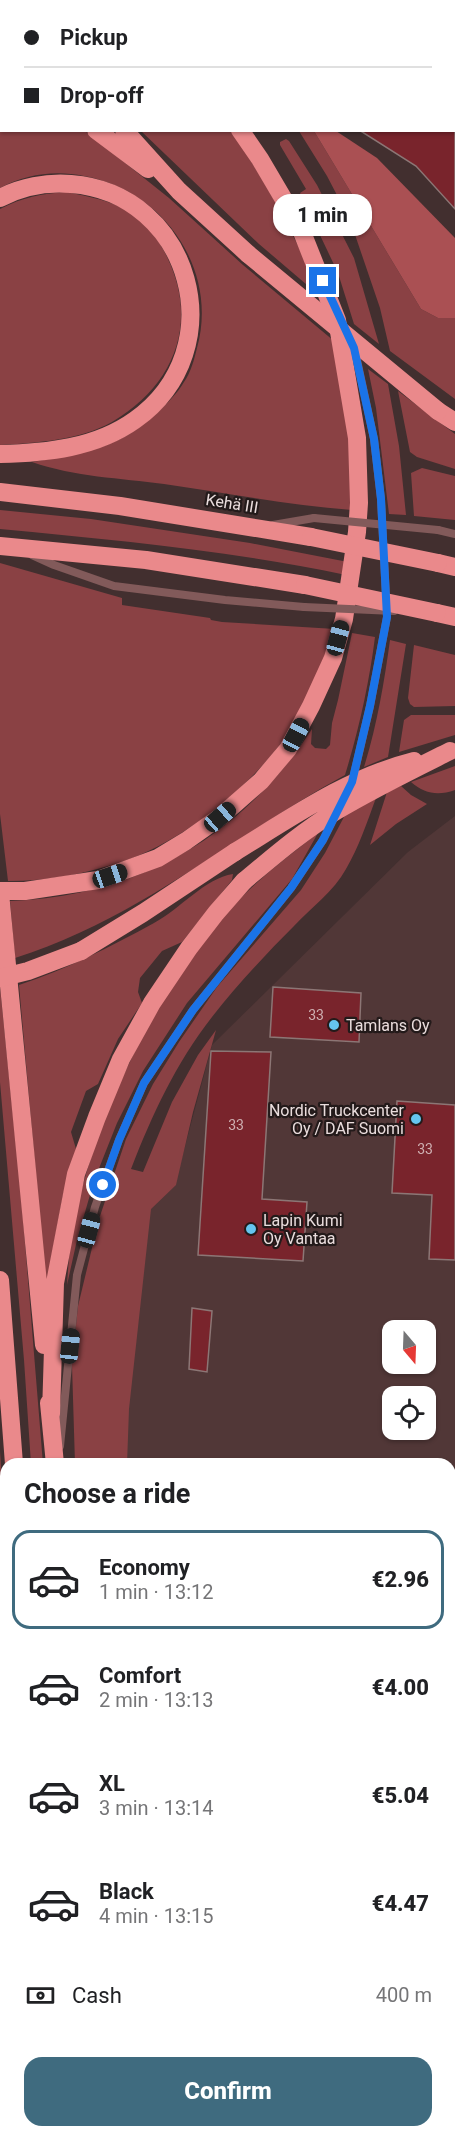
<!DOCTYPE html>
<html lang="en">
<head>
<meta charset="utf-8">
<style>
	:root { --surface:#fff; --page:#f2f2f2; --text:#202124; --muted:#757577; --line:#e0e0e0; --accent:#3f6b7f }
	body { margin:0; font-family:Roboto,sans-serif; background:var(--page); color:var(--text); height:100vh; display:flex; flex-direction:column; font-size:22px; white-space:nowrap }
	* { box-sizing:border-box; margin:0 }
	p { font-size:20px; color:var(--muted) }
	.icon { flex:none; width:33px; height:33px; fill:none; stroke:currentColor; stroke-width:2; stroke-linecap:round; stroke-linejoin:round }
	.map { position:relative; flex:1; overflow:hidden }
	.drawer { position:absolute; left:0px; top:1458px; width:456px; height:680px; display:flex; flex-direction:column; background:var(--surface); border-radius:18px 18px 0 0; box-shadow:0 2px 4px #0004 }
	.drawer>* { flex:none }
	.guide { position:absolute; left:0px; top:0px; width:456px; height:132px; box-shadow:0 2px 4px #0004; display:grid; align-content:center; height:132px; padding:0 24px; background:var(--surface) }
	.needle { width:39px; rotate:161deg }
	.fabs { position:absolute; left:382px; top:1320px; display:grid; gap:12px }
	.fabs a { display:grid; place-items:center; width:54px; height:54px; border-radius:12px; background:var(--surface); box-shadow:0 2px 4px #0004; font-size:30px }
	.end { position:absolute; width:27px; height:27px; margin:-14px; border:8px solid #1a73e8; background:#fff; box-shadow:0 0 0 3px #fff }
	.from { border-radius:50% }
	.bubble { position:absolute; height:42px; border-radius:18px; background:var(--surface); box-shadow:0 2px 4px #0004; font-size:20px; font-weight:800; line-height:42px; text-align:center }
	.car { position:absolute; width:18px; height:36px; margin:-18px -9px; border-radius:8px; box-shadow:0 0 4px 2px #0007; background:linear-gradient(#222 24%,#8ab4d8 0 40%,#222 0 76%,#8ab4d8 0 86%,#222 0) }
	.guide b { display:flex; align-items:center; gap:21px; height:57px; font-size:22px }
	.guide b+b { border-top:2px solid var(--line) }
	.guide i { width:15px; height:15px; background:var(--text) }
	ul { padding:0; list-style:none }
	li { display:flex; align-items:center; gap:18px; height:99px; margin:0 12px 9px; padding:0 12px; border:3px solid transparent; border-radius:18px }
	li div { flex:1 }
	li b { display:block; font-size:22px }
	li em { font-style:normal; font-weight:800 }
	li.active { border-color:var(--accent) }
	li>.icon { width:54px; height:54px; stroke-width:1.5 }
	h2 { padding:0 24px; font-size:27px; line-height:72px }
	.pay { display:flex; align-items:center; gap:15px; height:66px; padding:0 24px; font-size:22px }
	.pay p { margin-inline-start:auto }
	.button { display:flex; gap:12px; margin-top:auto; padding:12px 24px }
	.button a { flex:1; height:69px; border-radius:18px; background:var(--accent); color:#fff; font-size:24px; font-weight:800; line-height:69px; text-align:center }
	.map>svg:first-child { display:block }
	.built { fill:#513737; fill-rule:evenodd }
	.green { fill:#8a4144 }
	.forest { fill:#aa5053 }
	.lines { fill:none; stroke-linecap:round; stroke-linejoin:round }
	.stream { stroke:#ba5e61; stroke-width:5 }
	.building { fill:#79242c; stroke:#8c7675; stroke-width:1.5 }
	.lane { stroke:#825a5a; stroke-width:8 }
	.secondary { stroke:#ac6d6e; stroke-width:15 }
	.highway { stroke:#ea898b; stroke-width:18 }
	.lane-bridge { stroke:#825a5a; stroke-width:8 }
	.highway-bridge { stroke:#ea898b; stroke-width:18 }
	.route { stroke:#1a73e8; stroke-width:8 }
	.poi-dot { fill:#65c5ef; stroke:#231a1a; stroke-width:2 }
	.labels { text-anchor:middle; stroke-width:4.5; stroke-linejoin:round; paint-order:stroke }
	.number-label { font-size:14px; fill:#ceafb1 }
	.street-label { font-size:16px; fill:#eadddd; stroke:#231a1a }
	.poi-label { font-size:16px; fill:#eadddd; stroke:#231a1a; text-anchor:start }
</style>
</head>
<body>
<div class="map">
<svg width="455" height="2137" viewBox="0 0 455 2137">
	<rect width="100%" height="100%" fill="#422f2f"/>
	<path class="built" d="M455,816V1511H450V1464H100L137,1197L175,1184L212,1045L408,852ZM393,1330H426V1364H393ZM393,1396H426V1430H393Z
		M450,1534H455V1645L450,1650Z
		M455,1773V2137H371L331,2132H450V1778Z"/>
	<path class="green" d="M0,78L2,130L85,131L169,198L243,265L334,341L349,423L352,510C289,505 227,493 164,484C120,478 75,477 32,462C61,457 89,453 116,441C132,434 144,424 157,413C166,404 178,393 184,382C191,372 194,360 197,348C219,269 163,190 84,176C55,170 26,174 0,188Z
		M141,131H232C267,185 296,235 320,296L259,244Z
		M299,131H314L421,309L438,318H455V399L390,351L380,308L350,220L327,176Z
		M286,139L289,141L317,185L354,258L379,344L354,324L338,273L300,193L306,189L280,145V142Z
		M66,192C90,197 111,200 131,213C147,224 160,241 168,259C199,325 173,386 112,422C80,440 36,443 0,445V209C23,197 41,194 66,192Z
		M368,369L388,384L399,446L406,515L389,514L376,408Z
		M398,391L455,434V469L417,457L410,452Z
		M422,468L455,476V520L414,516L411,473Z
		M0,510L91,519L250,543L348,562L346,575C232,551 116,540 0,529Z
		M0,563L122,598V605L210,618L211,620L222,622L335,629C324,662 311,696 293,726C258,781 186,840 124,861C86,874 48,881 8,881L0,814Z
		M352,633L375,637C369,684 359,729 345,775C235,835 137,920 15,958L10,901C137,897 243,836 312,729L311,744L315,748L326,749L330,745L332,723L338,700Z
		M390,640L406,644L388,757L364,767C377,725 384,684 390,640Z
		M414,645L455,655V706L414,707L410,704L408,698Z
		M411,715H455V735L399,752L404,720Z
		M455,766V790C438,796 425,794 411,782Z
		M401,786L411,795L427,804L396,824L370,845L387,792Z
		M376,798C367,822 359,847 346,869C334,891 311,908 294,926C265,955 237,985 212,1017C176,1063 152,1115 131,1169L143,1172L172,1102L198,1055L216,1030L193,1112L176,1185L151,1209L129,1409L127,1464H75L72,1365L78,1306L99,1219L126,1139L153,1084L179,1042L217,987L301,890L325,853L345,815Z
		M318,833L292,879L187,1003L143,1071L117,1123L94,1181L77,1240L67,1285C68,1270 69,1254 71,1239C87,1137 151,999 219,921C248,887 283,860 318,833Z
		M233,874L232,880L182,942L162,951L140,978L138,992L142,1003L118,1039L98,1084L86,1091L71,1132L76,1149L63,1195L51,1259L47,1298L19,985C67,969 110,947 154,923C179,910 205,878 233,874Z
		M0,987L21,1194L43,1464H31L24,1360L0,1082Z
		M0,1451L6,1548V1716L0,1637Z
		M110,2132H206L205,2137H111Z"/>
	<path class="forest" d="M314,131H336L377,158L455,238V318H438L421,309Z"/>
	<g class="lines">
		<path class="stream" d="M284,2132L314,2137"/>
	</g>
	<path class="building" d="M359,130H455V209L416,166Z
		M273,987L361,993L359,1042L270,1037Z
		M211,1051L271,1052L262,1199L307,1202L303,1261L198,1255Z
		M397,1101L455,1105V1260L429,1259L432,1195L392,1193Z
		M192,1308L212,1311L207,1372L189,1369Z"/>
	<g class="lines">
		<path class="lane" d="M273,525L314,518
			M438,530L455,534
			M32,555L54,565L114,586L225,600L304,607
			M352,783L370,706L387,617L381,499L374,439L354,346
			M60,1446L77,1275L95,1207L119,1140L144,1083L193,1010L291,888L323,840L335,816
			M100,2132L101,2137"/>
		<path class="secondary" d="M450,1716L455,1709
			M217,2137L218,2132
			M239,2137L240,2132"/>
		<path class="highway" d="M8,0L9,2
			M109,0L111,2
			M0,71L2,72
			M96,130L148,169
			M124,130L179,191L248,254
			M0,198C21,187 47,182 71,184C191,193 235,349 135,420C96,448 46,453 0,454
			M438,411L455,422
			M0,492L120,506L311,537
			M0,546L146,560L305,585
			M438,563L455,567
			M437,613L455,617
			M0,891H25L98,880L158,858L186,841L220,817L261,781L288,749L311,706L333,658L344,619L357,532L359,503L357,438L337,320L300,227L260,159L240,130
			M0,893L44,1345
			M81,951L143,913L235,852
			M0,1280L14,1464
			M49,1403L55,1464
			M51,1414L55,1283L76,1174L97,1117L121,1059L152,1003L189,948L216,913L244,881
			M0,1900L6,1982
			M0,2042L6,2067
			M57,2132V2137
			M14,2137V2132"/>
		<path class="lane-bridge" d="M314,518L438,530
			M304,607L394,611"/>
		<path class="highway-bridge" d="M248,254L438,411
			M311,537L438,563
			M305,585L437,613
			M235,852C292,817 349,777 414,761
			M244,881C274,856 303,831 336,811C373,789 412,770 450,751
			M0,978L28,971L81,951"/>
	</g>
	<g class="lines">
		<path class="route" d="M103,1185L119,1140L144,1083L193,1010L291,888L323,840L352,782L370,706L387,617L381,499L374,439L354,348L323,281"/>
	</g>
	<g class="poi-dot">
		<circle cx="334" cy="1025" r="6"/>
		<circle cx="416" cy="1119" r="6"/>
		<circle cx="251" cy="1229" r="6"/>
	</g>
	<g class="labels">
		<g class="number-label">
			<text x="316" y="1020">33</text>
			<text x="236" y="1130">33</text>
			<text x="425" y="1154">33</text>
		</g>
		<g class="street-label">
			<text transform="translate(232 503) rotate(9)" y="6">Kehä III</text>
		</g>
		<g class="poi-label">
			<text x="346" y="1031">Tamlans Oy</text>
			<text x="404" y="1116" text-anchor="end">Nordic Truckcenter<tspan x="404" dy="18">Oy / DAF Suomi</tspan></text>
			<text x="263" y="1226">Lapin Kumi<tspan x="263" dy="18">Oy Vantaa</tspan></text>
		</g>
	</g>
</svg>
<div class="fabs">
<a><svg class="needle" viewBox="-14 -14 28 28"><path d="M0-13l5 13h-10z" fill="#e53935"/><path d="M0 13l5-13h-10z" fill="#757577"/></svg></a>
<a><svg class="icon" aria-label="locate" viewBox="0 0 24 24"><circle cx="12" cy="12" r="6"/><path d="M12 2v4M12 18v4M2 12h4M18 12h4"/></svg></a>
</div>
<i class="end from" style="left:103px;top:1185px"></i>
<i class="end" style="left:323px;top:281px"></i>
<div class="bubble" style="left:273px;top:194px;width:99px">1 min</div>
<i class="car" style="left:338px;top:638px;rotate:15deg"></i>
<i class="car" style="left:296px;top:735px;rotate:28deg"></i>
<i class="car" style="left:220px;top:817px;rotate:49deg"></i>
<i class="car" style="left:110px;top:876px;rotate:71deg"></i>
<i class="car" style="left:89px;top:1230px;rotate:15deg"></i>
<i class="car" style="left:70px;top:1346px;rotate:6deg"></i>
<div class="guide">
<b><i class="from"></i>Pickup</b>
<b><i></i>Drop-off</b>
</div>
<section class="drawer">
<h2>Choose a ride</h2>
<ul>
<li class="active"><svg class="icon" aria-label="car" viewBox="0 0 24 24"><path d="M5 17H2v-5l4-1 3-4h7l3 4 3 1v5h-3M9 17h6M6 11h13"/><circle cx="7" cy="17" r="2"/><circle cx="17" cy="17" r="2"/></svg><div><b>Economy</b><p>1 min · 13:12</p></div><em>€2.96</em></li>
<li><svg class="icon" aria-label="car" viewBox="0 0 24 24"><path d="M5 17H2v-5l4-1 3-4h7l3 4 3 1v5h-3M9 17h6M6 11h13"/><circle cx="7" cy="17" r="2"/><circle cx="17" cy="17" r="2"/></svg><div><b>Comfort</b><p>2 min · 13:13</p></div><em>€4.00</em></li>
<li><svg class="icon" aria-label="car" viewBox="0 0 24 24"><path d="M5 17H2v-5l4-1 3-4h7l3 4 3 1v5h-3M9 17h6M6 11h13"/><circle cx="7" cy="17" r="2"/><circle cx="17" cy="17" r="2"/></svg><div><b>XL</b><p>3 min · 13:14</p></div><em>€5.04</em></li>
<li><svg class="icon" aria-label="car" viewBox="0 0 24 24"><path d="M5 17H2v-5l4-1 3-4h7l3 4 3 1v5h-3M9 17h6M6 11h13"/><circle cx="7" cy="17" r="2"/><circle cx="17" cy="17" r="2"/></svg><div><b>Black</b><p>4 min · 13:15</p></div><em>€4.47</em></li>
</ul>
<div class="pay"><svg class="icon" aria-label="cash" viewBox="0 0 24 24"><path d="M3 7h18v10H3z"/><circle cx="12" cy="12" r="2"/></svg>Cash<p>400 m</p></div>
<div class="button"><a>Confirm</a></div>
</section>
</div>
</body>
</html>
